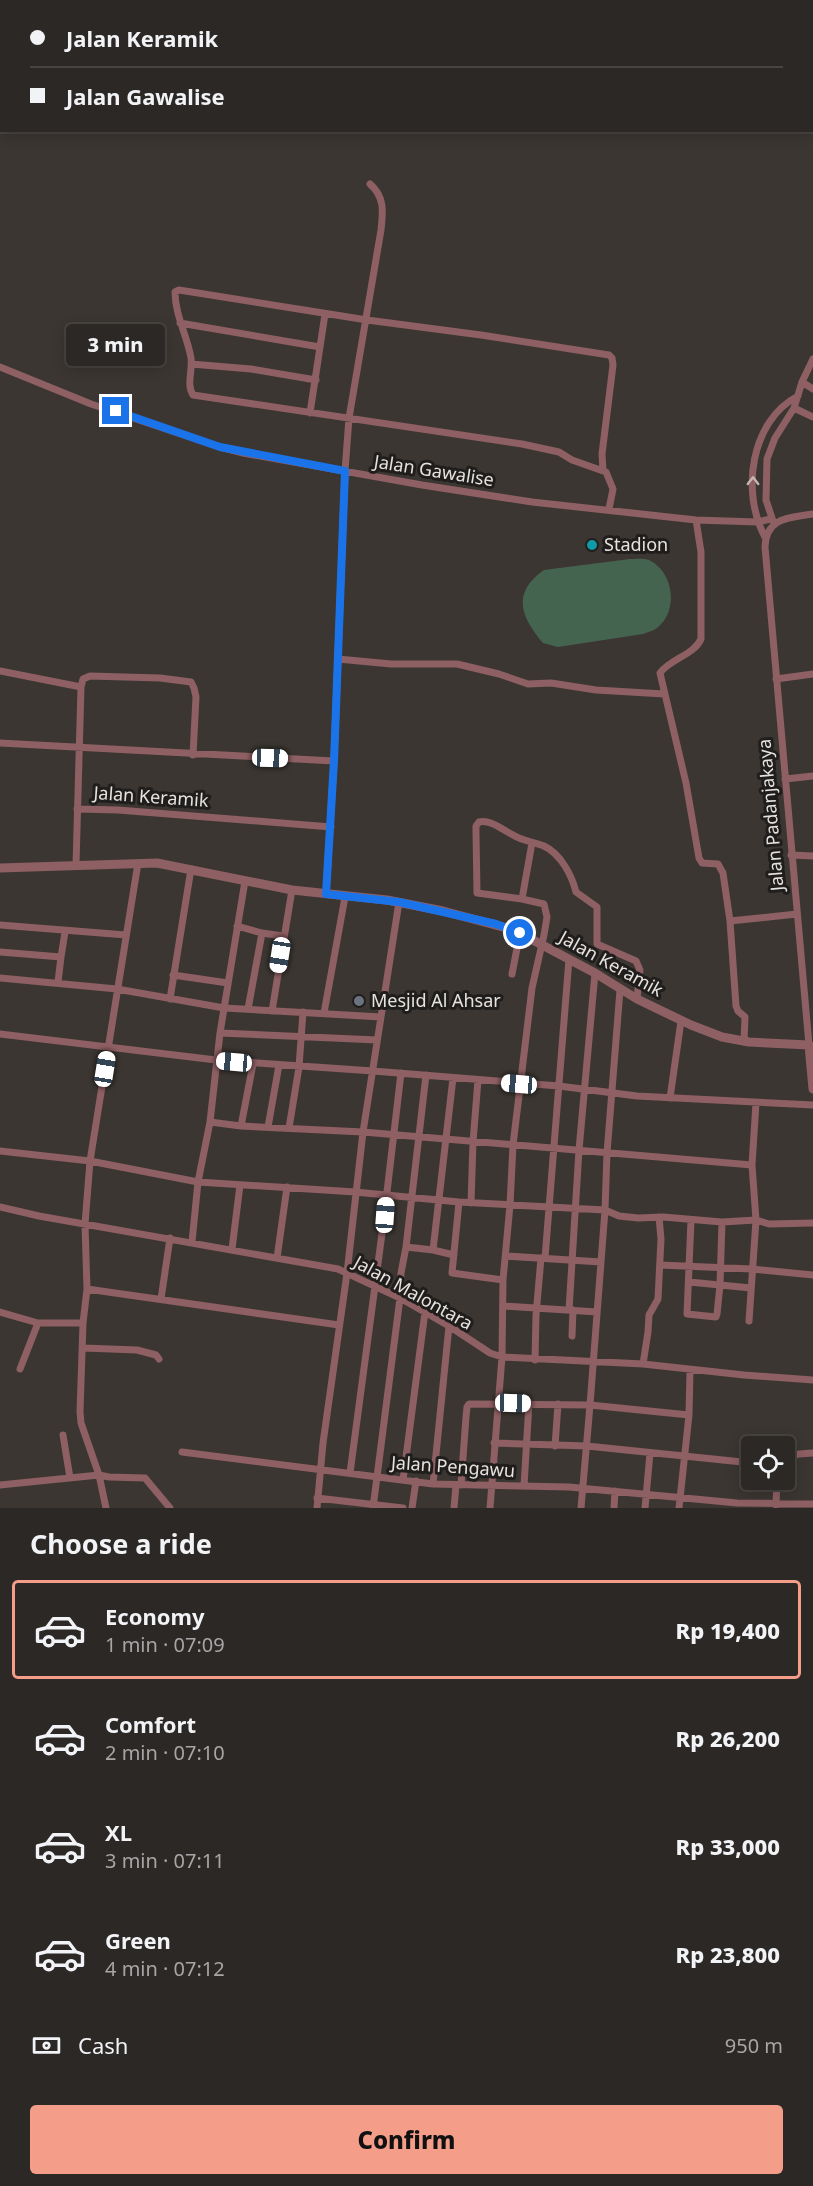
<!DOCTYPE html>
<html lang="en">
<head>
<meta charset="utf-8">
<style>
	:root { --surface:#2c2825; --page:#34302d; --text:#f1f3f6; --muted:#a6a6a7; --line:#484442; --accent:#f49e89 }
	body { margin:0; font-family:"Noto Sans",sans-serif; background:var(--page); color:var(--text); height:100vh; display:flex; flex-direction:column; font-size:22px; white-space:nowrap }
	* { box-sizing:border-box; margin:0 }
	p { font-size:20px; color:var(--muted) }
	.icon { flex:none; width:33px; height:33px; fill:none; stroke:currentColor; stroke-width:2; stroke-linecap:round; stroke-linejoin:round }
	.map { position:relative; height:1508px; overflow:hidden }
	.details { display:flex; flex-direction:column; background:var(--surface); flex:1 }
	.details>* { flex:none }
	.banner { position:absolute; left:0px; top:0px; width:813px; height:132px; box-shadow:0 3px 15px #0003,0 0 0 2px var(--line); display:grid; align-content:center; height:132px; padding:0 30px; background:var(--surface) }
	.tools { position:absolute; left:741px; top:1436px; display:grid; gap:12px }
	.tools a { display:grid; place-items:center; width:54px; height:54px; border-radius:6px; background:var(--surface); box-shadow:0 3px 15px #0003,0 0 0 2px var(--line); font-size:30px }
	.end { position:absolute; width:27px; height:27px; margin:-14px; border:8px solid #1a73e8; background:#fff; box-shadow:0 0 0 3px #fff }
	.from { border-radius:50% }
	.bubble { position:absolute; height:42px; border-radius:6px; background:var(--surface); box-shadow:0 3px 15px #0003,0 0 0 2px var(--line); font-size:20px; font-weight:800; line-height:42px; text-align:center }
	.car { position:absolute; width:18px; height:36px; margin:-18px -9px; border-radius:8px; box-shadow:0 0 4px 2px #0007; background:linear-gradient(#fff 24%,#345 0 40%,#fff 0 76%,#345 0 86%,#fff 0) }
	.banner b { display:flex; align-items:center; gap:21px; height:57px; font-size:22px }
	.banner b+b { border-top:2px solid var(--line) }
	.banner i { width:15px; height:15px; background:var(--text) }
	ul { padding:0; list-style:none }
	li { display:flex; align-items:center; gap:18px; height:99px; margin:0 12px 9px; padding:0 18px; border:3px solid transparent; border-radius:6px }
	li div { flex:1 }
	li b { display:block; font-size:22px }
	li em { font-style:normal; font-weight:800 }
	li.current { border-color:var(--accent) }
	li>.icon { width:54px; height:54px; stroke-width:1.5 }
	h2 { padding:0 30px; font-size:27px; line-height:72px }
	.pay { display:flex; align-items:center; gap:15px; height:66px; padding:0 30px; font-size:22px }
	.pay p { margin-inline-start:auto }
	.button { display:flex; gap:12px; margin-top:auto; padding:12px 30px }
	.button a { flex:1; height:69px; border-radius:6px; background:var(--accent); color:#111; font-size:24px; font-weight:800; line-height:69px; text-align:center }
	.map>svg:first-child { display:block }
	.garden { fill:#456450 }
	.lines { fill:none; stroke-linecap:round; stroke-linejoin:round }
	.minor { stroke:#8e5f63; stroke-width:7 }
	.tertiary { stroke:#8e5f63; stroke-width:9 }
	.oneway { stroke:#c7b4b4 }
	.route { stroke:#1a73e8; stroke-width:8 }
	.culture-dot { fill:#0f9aa8; stroke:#201e1c; stroke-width:2 }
	.worship-dot { fill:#6b7280; stroke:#201e1c; stroke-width:2 }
	.labels { text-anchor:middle; stroke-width:6; stroke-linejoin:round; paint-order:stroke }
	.street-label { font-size:18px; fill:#e5e2df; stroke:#201e1c }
	.poi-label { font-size:18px; fill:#e5e2df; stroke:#201e1c; text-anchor:start }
</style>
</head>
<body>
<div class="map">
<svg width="813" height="1508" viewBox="0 0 813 1508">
	<rect width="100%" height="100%" fill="#3b3631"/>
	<path class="garden" d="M630,559C635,559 644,558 649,560C674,572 679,611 657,628C653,631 647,632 643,634L558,647L543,643C521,617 511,593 544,570Z"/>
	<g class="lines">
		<path class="minor" d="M759,0L760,2
			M812,32L813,31
			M812,100L813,104
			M180,323L320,347
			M191,364L251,369L316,380
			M0,367L91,404L220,447L243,453L422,485L532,502L696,520L757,522L771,519
			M802,382L813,389
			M794,408L813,417
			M310,413L325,314
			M603,470L602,454L613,365L612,358L609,355L481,335L367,320L179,290L175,292C175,315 187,335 191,358C193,369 186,385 193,395L522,444L559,452L572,460L606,472L613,489L609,509
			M696,520L701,552V639C694,655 670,659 660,673L686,783L699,858L702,863L718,864L723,873L730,921L736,1006L738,1011L745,1017L744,1042
			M773,521L766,500L767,459L775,438L794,408L802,382L813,359
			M765,537C741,493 750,421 798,396
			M338,659L391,664H457L499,674L528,684L551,683L596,690L664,694
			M0,671L81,687L76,865
			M776,679L813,674
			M81,687L83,679L90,676L160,678L191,682L194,688L196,697L193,755
			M0,743L334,761
			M785,779L813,776
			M77,809L118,810L331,827
			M791,855L813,856
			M326,894L334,761L345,471L349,418L381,230C383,212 385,197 370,184
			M522,899L477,893L476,833V826L479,822C490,819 503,830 513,835C523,841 534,842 544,846C561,854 572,876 576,892L597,907V944L636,961L640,970L637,999
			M730,921L797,914
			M0,925L126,935
			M237,926L262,933L283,936
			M0,952L61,957L65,932
			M512,974L520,933
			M173,975L228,983
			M0,978L117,989L224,1008L381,1017
			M58,982L61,957
			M170,999L191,869
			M248,1009L262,933
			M272,1011L292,890
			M324,1013L345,897
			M220,1033L377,1040
			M0,1034L216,1060L373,1071L559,1086L637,1096L813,1105
			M809,1045L765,547C766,517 789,518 813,514
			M453,1078L433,1250L454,1255
			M670,1098L681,1021
			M210,1122L241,1126L363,1132L752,1165
			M241,1126L253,1064
			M268,1127L279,1065
			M289,1128L299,1067L303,1012
			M0,1151L90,1161L138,863
			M459,1202L452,1273L503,1280
			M471,1203L473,1142L478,1080
			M0,1207L39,1216L338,1269L400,1298L449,1326L490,1353L502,1357L643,1364L744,1375L813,1380
			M691,1220L687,1314L716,1317L717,1314L720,1285L722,1222
			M192,1242L198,1182L210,1122L220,1033L245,881
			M406,1247L433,1250
			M232,1249L240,1185
			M506,1256L601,1262
			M277,1258L287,1187
			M545,1258L569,959
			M660,1265L752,1269L813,1275
			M689,1282L751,1288
			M87,1289L339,1325
			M161,1299L170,1238
			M503,1306L597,1312
			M569,1310L579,1150L595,973
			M0,1312L38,1323H83
			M749,1321L756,1220L752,1165L756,1103
			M572,1336L573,1310
			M83,1348L137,1350L156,1355L159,1359
			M535,1360L536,1315L541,1258
			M643,1364L648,1332L649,1315L658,1299L661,1239L659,1217
			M20,1369L38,1323
			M63,1435L70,1478
			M494,1443L587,1446L752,1463
			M555,1446L558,1404
			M182,1452L433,1484L569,1487L737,1503L813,1504
			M784,1459L799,1454L813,1453
			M350,1473L383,1226L401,1073
			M403,1480L425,1312
			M433,1484L449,1326
			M0,1485L99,1475L109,1477L145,1478L170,1508
			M461,1485L466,1417L467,1407L469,1404L590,1405L689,1415
			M524,1486L529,1403
			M317,1498L403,1508
			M776,1505L777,1479
			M106,1508L99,1475L81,1423L80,1412L83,1323L87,1289L85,1224L90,1161L198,1182L355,1192L459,1202L605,1210L619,1216L638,1218L663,1217L722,1222L756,1220L769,1224L813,1223
			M317,1508L323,1443L347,1273L363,1132L399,902
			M373,1508L400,1298L401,1273L406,1247L426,1075
			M412,1508L416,1481
			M454,1508L456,1485
			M490,1508L502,1357L503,1280L510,1205L513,1145L532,988L544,935L547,917L544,904L522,899L532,843
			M581,1508L590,1405L605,1210L607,1153L620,990
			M614,1508L615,1491
			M645,1508L650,1453
			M679,1508L689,1415L690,1370"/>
		<path class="tertiary" d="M0,868L157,863L292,890L387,900L443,911L514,930L595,973L637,999L691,1025L722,1037L749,1042L809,1045L813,1089"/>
	</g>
	<defs><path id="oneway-chevron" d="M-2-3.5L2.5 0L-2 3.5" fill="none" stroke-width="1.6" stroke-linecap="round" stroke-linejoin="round" transform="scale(1.5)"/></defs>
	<use class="oneway" href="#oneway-chevron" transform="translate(753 481) rotate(-90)"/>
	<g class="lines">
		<path class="route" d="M116,411L220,447L345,471L334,761L326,894L399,902L496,924L520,933"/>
	</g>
	<circle class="culture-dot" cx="592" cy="545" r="6"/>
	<circle class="worship-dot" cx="359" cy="1001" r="6"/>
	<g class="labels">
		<g class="street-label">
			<text transform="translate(434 471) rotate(9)" y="6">Jalan Gawalise</text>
			<text transform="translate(151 797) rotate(4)" y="6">Jalan Keramik</text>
			<text transform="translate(771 815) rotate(-95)" y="6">Jalan Padanjakaya</text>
			<text transform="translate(611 964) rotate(29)" y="6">Jalan Keramik</text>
			<text transform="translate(413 1293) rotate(29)" y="6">Jalan Malontara</text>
			<text transform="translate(453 1467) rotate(4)" y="6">Jalan Pengawu</text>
		</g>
		<g class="poi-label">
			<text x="604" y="551">Stadion</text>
			<text x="371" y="1007">Mesjid Al Ahsar</text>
		</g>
	</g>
</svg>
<div class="tools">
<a><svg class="icon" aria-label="locate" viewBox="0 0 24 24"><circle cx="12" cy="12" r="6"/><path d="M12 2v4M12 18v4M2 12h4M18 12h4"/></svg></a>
</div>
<i class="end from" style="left:520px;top:933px"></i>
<i class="end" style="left:116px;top:411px"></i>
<div class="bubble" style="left:66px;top:324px;width:99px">3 min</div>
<i class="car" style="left:270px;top:758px;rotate:92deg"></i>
<i class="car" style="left:280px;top:955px;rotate:189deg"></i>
<i class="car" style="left:234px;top:1062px;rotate:275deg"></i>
<i class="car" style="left:105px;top:1069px;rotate:9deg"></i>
<i class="car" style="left:519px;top:1084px;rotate:275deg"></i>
<i class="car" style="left:385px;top:1215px;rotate:4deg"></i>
<i class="car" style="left:513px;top:1403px;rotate:91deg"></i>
<div class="banner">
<b><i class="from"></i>Jalan Keramik</b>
<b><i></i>Jalan Gawalise</b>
</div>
</div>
<section class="details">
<h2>Choose a ride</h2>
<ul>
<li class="current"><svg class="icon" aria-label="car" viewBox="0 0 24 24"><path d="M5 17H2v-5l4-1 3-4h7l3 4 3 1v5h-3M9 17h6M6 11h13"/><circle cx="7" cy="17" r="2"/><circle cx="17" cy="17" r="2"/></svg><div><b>Economy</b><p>1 min · 07:09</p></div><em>Rp 19,400</em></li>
<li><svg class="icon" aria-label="car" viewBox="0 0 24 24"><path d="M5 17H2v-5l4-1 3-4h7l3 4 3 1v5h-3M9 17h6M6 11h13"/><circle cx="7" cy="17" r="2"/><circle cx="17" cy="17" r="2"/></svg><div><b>Comfort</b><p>2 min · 07:10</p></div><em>Rp 26,200</em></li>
<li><svg class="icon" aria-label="car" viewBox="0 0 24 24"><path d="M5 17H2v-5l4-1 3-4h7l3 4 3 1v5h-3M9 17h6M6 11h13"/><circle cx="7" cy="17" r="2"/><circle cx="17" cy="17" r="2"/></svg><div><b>XL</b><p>3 min · 07:11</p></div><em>Rp 33,000</em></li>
<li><svg class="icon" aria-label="car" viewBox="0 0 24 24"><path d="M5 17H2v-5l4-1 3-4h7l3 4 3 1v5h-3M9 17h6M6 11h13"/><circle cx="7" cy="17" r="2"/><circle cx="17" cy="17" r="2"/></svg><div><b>Green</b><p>4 min · 07:12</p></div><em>Rp 23,800</em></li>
</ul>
<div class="pay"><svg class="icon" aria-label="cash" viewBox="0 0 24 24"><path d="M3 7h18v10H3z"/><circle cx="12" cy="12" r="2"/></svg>Cash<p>950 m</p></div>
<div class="button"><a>Confirm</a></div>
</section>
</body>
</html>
